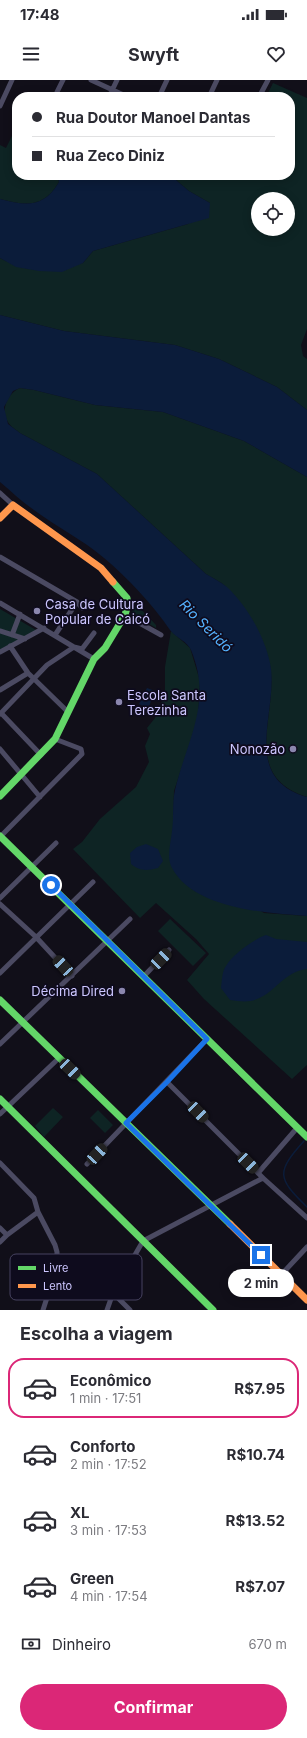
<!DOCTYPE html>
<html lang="pt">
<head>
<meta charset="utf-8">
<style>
	:root { --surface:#fff; --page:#f2f2f3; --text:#2b2b33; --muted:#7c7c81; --line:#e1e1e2; --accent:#db2777 }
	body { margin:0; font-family:Inter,sans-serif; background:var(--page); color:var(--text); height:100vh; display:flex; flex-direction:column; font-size:15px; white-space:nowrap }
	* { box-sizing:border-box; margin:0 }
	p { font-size:13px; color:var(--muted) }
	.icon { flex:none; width:22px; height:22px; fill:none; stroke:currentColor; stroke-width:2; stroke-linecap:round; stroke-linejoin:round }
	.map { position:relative; height:1230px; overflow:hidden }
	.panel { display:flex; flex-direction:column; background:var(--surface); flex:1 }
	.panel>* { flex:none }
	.hud { position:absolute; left:12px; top:12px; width:283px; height:88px; border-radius:16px; box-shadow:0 2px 10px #0003; display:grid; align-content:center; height:88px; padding:0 20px; background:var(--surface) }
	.buttons { position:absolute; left:251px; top:112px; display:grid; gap:8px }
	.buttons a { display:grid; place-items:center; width:44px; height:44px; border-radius:50%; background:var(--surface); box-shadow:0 2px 10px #0003; font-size:20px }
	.end { position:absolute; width:18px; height:18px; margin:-9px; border:5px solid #1a73e8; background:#fff; box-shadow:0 0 0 2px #fff }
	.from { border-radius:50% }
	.bubble { position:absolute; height:28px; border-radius:14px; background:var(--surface); box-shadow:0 2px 10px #0003; font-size:13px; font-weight:700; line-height:28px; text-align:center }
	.car { position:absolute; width:12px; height:24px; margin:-12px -6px; border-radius:5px; box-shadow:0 0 3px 1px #0007; background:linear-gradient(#222 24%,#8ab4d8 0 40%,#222 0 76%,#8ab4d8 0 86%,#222 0) }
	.hud b { display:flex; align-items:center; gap:14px; height:38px; font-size:15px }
	.hud b+b { border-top:1px solid var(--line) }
	.hud i { width:10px; height:10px; background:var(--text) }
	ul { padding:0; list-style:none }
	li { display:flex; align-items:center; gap:12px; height:60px; margin:0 8px 6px; padding:0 12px; border:2px solid transparent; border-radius:16px }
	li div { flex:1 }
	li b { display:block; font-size:15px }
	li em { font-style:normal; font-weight:700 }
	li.on { border-color:var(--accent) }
	li>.icon { width:36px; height:36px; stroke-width:1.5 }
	h2 { padding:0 20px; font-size:18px; line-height:48px }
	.pay { display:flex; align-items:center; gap:10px; height:44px; padding:0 20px; font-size:15px }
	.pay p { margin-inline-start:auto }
	.button { display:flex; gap:8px; margin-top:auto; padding:8px 20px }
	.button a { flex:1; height:46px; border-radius:24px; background:var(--accent); color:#fff; font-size:16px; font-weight:700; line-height:46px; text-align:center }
	.status { display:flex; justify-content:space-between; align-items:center; height:28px; padding:0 20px; background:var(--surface); direction:ltr }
	.status svg { height:11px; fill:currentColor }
	header { display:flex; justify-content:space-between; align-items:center; height:52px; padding:0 20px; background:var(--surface); font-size:18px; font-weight:700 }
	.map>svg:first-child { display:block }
	.green { fill:#0e2424; fill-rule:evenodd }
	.water { fill:#0b1c3a }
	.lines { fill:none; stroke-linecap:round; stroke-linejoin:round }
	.stream { stroke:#0b1c3a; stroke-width:1.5 }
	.street { stroke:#4b4a62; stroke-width:5 }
	.fast { stroke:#63d668; stroke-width:7 }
	.slow { stroke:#ff974d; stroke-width:7 }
	.route { stroke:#1a73e8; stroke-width:5 }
	.poi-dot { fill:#8b87ae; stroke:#0e0b1d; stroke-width:1.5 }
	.labels { text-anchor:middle; stroke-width:3.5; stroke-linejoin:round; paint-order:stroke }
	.poi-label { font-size:13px; fill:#cdc7ff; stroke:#0e0b1d; text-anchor:start }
	.water-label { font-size:14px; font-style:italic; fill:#55b2ff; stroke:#0e0b1d }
	.key { fill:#0e0b1d; stroke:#474361; stroke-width:1 }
	.key-label { font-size:11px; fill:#cdc7ff }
</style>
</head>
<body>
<div class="status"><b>17:48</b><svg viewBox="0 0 49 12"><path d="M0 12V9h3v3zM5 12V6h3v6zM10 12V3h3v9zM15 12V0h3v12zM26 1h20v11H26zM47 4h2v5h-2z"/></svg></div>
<header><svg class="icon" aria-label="menu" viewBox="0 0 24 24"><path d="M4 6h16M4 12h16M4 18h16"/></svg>Swyft<svg class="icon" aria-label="heart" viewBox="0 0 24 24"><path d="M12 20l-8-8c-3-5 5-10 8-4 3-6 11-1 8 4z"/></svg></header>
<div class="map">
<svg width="307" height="1230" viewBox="0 0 307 1230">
	<rect width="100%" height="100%" fill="#110f19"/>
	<path class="green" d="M273,3L307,18V249L301,265L303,276L307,279V330L277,307L219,279L175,265L64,251L0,235V178C33,196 47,189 83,183L93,171L188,144L210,123L189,111L170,95H290V17H266ZM258,119H288V149H258Z
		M17,46V95H57L59,102C44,128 26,126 0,119V65L6,68Z
		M20,308L34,310L95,325L163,332L244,361L307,397V717C239,695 279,634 270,585C269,578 232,514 227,508C222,502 212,498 206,494L97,394L20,353C16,350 10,346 8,342C0,329 8,313 20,308Z
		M137,525L156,545V548L131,533Z
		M0,529L36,550L0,570Z
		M171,551L190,568L200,601L198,639L174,711L173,749L170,771L264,833L307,836V985L292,999L204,919L187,900L209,874L196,859L156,823L140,838L73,769L82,762L100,739L136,707L149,682L145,666L150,654L147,648L155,638L165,614V587Z
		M170,839L206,873L193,886L158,851Z
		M53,1028L63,1037L44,1057L35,1046Z
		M98,1030L113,1045L105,1053L90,1038Z"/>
	<path class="water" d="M57,95H170L189,111L210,123L209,138L93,171L83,183L62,192L39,191L16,187L0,178V119C26,126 44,128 59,102Z
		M0,235L64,251L175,265L219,279L277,307L307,330V397L244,361L163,332L95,325L34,310L20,308L13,311L4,327L8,344L20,353L97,394L206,494C213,498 221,502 227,507C247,526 264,555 270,583C280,630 238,697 307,717V836C266,833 194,829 172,788C166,778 171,762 172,751C174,738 172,723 175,710C187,659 213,623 191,570C187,561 176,558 170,550C153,525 128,498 104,478C83,460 57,447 34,430C22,422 11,411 0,402Z
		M147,608L155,611L148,629L139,624Z
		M146,764L158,769L163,781L158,788C146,791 140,791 131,784L130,773L137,767Z
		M266,855L276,859L307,862V889C283,892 276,912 257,919C248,923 239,921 230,920L221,908C222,901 222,891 226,886C232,875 254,859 266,855Z"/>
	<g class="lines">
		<path class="stream" d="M304,1061C276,1092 277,1098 307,1127"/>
		<path class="street" d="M91,0L128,17
			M57,12L63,0
			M109,17L117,0
			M159,17L167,0
			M209,17L217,0
			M259,17L268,0
			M0,26L12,0
			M0,413L13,425
			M0,477L77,522L82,528
			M0,523L94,579
			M125,535L161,555
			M0,551L25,559
			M12,555L20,534
			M55,555L77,522
			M10,566L28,593L68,632
			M0,572L44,548
			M0,610L28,593
			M1,633L41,675
			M0,634L47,585L74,567L82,569L94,553
			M0,669L40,717
			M0,757L82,674L81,669L55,659
			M0,818L56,763
			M0,824L36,857L72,896
			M0,893L93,802
			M144,896L169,870
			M0,964L130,839
			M167,1002L263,1098L307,1138
			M0,1034L59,978
			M0,1083L34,1118L38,1132L55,1165L57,1172V1187L43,1230
			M87,1084L207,959
			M258,1093L297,1048
			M0,1148L7,1155
			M0,1162L7,1155L38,1132
			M281,1195L307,1167
			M113,1213L130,1230
			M107,1230L113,1213L143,1161L263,1098"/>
		<path class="fast" d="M0,716L55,659L94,579L105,568L125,535L128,524L127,518L113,502
			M0,756L307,1057
			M0,920L230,1144
			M0,1019L213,1230"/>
		<path class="slow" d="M0,438L13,425L101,488L113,502
			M230,1144L307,1220"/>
	</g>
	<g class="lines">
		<path class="route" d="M51,805L207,959L167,1002L126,1043L261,1175"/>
	</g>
	<g class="poi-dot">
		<circle cx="37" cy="531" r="4"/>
		<circle cx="119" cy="622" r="4"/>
		<circle cx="293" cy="669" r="4"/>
		<circle cx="122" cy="911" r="4"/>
	</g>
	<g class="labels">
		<g class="poi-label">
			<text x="45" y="529">Casa de Cultura<tspan x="45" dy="15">Popular de Caicó</tspan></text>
			<text x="127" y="620">Escola Santa<tspan x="127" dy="15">Terezinha</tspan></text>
			<text x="285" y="674" text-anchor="end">Nonozão</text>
			<text x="114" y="916" text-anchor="end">Décima Dired</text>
		</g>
		<g class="water-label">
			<text transform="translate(206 546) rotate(45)" y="5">Rio Seridó</text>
		</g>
	</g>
	<rect x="10" y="1174" width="132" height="46" rx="6" class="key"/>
	<rect x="18" y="1186" width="18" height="4" fill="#63d668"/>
	<rect x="18" y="1204" width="18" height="4" fill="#ff974d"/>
	<g class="key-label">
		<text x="43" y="1192">Livre</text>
		<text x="43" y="1210">Lento</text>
	</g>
</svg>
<div class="buttons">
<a><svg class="icon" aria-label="locate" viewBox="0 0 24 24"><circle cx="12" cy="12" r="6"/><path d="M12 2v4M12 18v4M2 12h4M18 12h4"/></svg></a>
</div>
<i class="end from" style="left:51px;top:805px"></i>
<i class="end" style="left:261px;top:1175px"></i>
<div class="bubble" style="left:228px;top:1189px;width:66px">2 min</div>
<i class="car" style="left:161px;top:879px;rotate:45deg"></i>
<i class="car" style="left:63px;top:886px;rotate:317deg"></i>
<i class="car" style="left:70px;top:989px;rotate:134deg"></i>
<i class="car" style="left:198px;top:1032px;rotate:135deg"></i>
<i class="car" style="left:97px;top:1074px;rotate:43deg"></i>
<i class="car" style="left:248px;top:1083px;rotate:135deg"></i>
<div class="hud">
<b><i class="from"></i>Rua Doutor Manoel Dantas</b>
<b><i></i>Rua Zeco Diniz</b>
</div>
</div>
<section class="panel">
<h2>Escolha a viagem</h2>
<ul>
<li class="on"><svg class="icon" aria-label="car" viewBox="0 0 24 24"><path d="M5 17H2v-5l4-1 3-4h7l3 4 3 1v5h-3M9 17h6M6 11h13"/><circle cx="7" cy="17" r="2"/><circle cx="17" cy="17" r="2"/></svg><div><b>Econômico</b><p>1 min · 17:51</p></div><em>R$7.95</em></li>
<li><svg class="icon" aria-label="car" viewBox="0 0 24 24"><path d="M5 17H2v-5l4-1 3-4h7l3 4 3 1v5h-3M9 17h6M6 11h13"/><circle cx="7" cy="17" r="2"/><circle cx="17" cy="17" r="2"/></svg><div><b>Conforto</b><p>2 min · 17:52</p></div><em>R$10.74</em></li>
<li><svg class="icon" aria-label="car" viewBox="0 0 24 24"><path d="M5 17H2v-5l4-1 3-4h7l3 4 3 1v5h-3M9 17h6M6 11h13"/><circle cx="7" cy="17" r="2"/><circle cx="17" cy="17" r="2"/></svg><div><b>XL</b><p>3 min · 17:53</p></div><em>R$13.52</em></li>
<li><svg class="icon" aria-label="car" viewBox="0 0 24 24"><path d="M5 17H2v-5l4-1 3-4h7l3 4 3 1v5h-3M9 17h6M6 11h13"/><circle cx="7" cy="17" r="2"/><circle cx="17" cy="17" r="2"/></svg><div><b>Green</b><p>4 min · 17:54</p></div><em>R$7.07</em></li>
</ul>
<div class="pay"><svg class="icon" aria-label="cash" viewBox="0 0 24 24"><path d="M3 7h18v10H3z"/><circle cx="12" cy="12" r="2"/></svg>Dinheiro<p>670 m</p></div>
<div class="button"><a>Confirmar</a></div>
</section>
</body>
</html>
